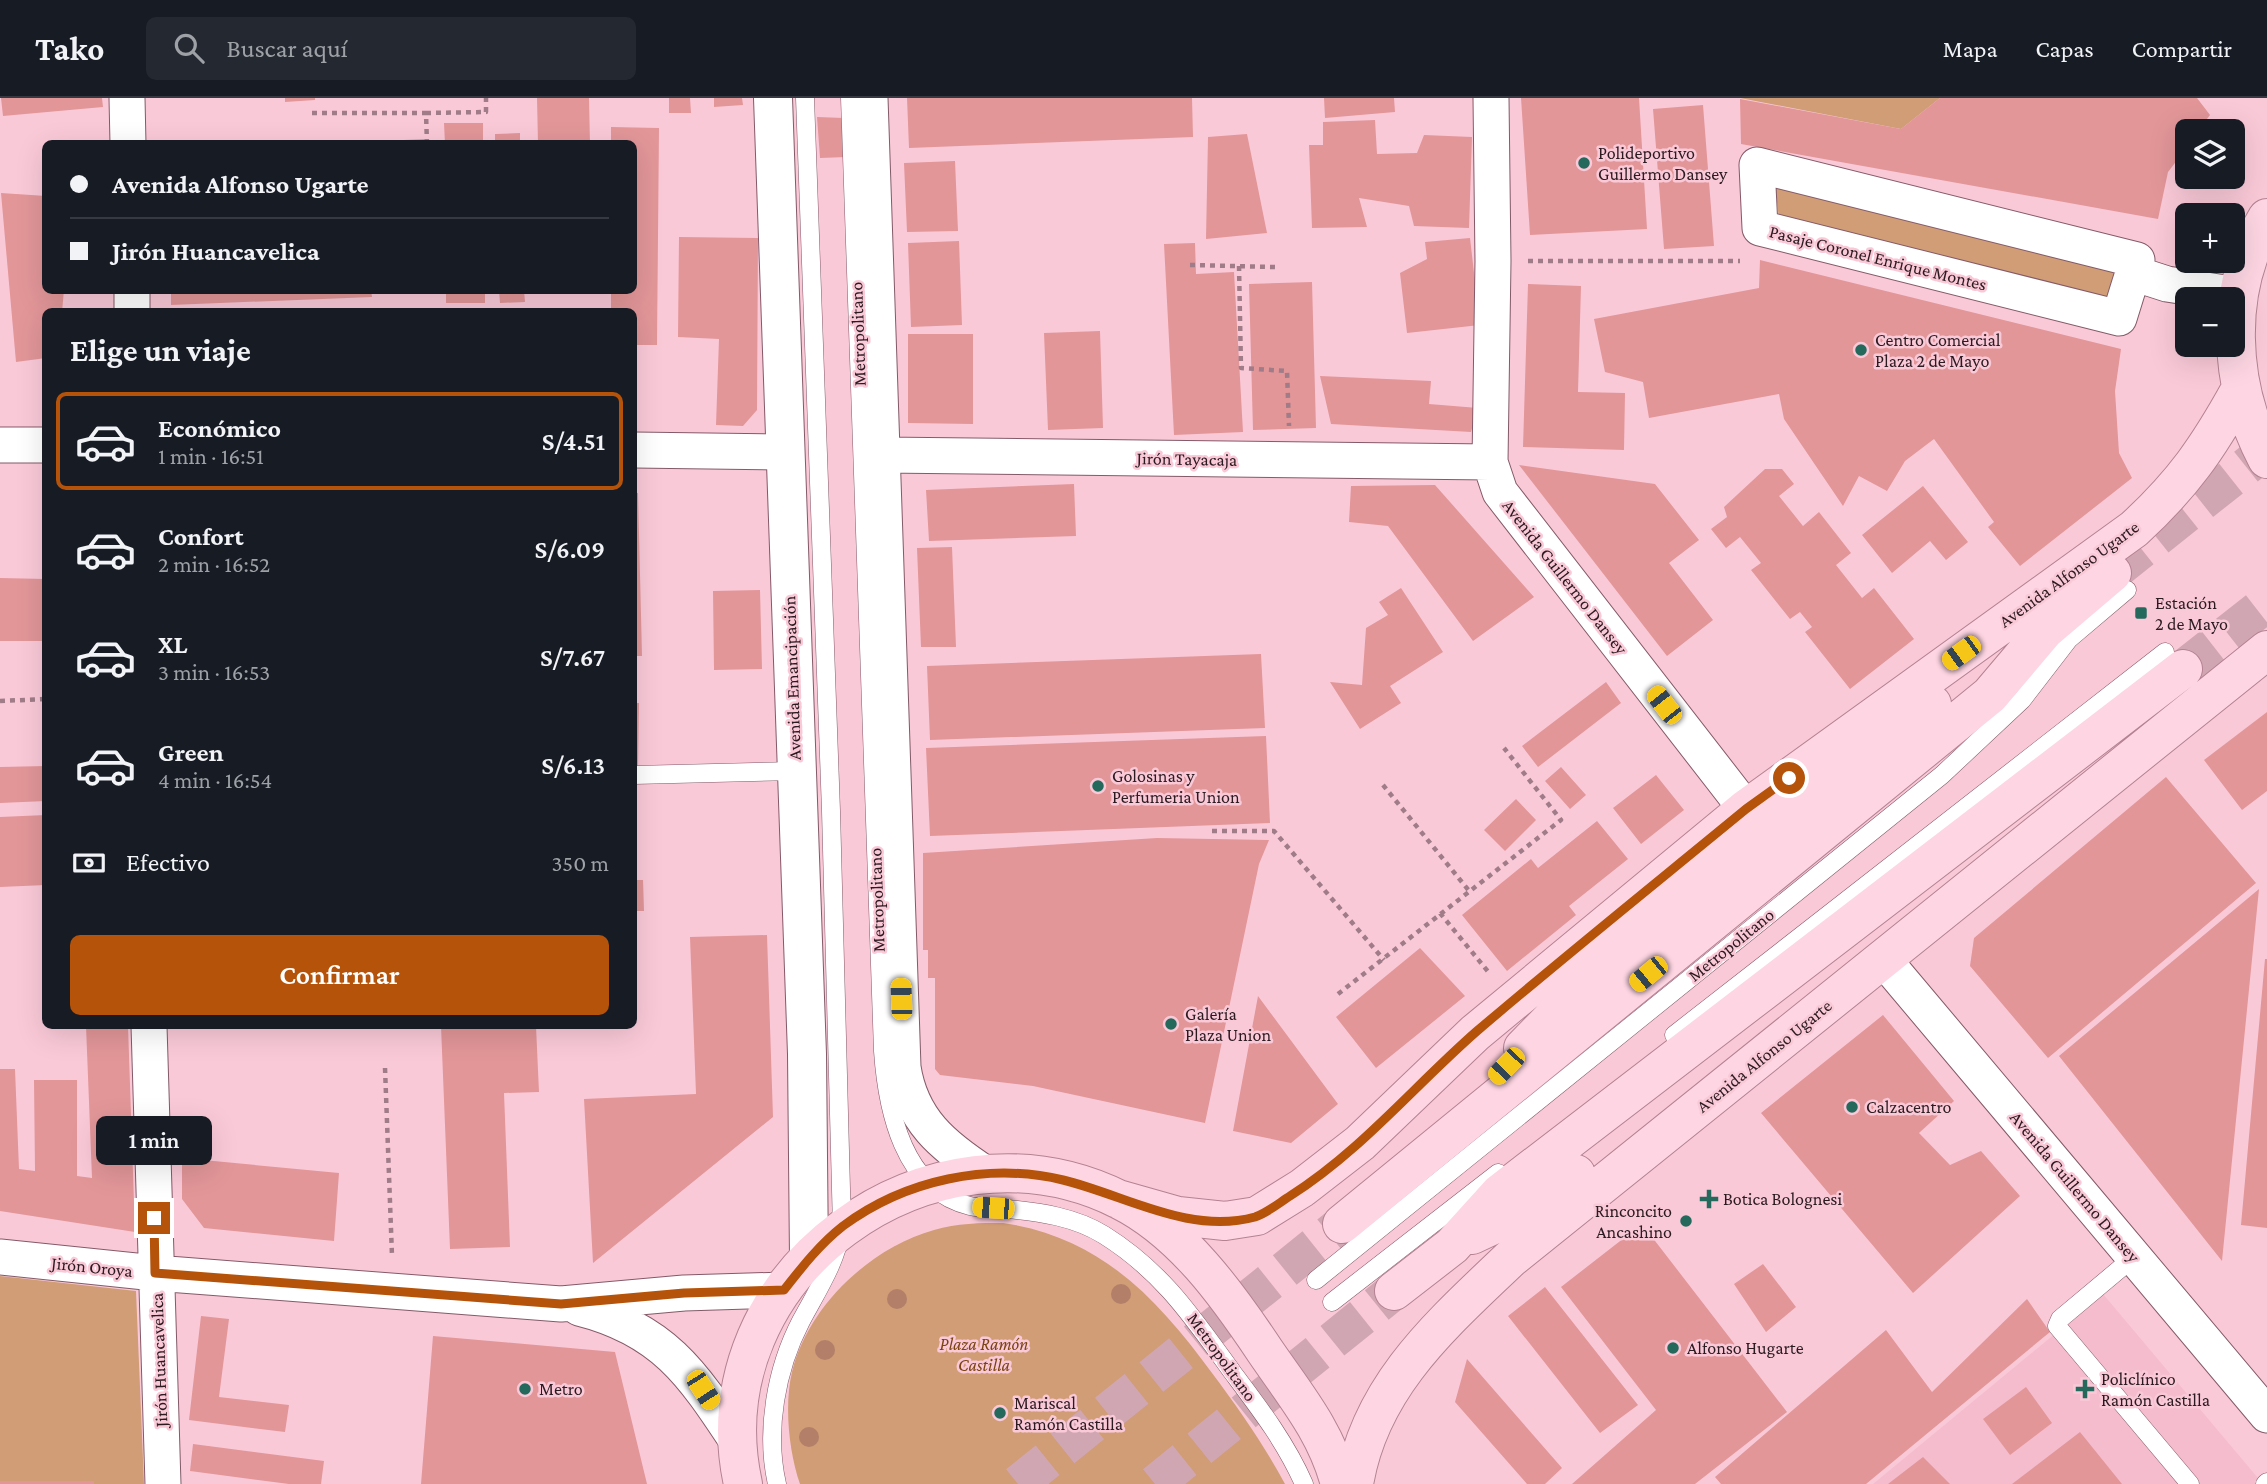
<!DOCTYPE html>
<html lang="es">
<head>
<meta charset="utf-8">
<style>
	:root { --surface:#171b24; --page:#242831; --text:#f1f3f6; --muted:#9ea1a6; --line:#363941; --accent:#b45309 }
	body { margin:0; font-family:"Crimson Pro",serif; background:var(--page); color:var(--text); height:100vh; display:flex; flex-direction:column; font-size:26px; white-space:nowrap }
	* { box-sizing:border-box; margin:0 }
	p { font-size:23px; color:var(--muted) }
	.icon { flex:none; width:38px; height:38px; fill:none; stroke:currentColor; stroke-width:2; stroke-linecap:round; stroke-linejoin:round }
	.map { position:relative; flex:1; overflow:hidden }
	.drawer { position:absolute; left:42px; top:210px; width:595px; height:721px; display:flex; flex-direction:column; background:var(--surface); border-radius:10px; box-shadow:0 7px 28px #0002 }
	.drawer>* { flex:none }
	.top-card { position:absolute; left:42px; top:42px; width:595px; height:154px; border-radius:10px; box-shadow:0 7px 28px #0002; display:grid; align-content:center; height:154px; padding:0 28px; background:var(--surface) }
	.tools { position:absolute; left:2175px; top:21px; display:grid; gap:14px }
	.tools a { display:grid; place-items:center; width:70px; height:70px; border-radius:10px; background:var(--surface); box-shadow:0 7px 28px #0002; font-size:35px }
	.end { position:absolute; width:32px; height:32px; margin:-16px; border:9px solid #b45309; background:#fff; box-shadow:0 0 0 4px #fff }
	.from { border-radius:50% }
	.bubble { position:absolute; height:49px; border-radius:10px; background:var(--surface); box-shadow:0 7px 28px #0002; font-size:23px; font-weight:600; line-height:49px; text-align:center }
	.car { position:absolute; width:21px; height:42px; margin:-21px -10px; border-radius:9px; box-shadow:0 0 5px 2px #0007; background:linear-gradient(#f5c518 24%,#345 0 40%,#f5c518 0 76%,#345 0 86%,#f5c518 0) }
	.top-card b { display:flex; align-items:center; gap:24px; height:66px; font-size:26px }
	.top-card b+b { border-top:2px solid var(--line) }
	.top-card i { width:18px; height:18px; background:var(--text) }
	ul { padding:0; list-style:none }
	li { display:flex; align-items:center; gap:21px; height:98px; margin:0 14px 10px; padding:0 14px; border:4px solid transparent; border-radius:10px }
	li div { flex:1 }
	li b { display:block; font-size:26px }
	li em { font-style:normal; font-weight:600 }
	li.selected { border-color:var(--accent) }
	li>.icon { width:63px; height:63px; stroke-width:1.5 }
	h2 { padding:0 28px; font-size:32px; line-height:84px }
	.pay { display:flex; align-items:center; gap:18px; height:77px; padding:0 28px; font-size:26px }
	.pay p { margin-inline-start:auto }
	.button { display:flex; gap:14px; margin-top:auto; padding:14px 28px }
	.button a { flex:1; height:80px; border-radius:10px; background:var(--accent); color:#fff; font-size:28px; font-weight:600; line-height:80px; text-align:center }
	header { display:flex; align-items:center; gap:42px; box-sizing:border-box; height:98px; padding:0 35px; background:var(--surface); border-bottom:2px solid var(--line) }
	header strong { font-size:33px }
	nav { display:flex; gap:38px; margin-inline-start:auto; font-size:24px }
	.search { width:490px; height:63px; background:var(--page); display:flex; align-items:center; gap:18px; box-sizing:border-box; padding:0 24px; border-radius:10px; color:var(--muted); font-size:26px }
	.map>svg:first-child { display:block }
	.built { fill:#f5bcce }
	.green { fill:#d09d76 }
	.building { fill:#e29698 }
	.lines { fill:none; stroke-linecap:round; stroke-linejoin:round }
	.primary-tunnel { stroke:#d1a6b3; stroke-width:38; stroke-dasharray:38 19; stroke-linecap:butt }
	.lane-casing { stroke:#845a68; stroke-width:19 }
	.street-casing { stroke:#845a68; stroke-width:37 }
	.secondary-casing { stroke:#845a68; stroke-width:40 }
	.primary-casing { stroke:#b48292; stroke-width:40 }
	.path { stroke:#9f7c88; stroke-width:4.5; stroke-dasharray:5 5; stroke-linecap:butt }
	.lane { stroke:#fff; stroke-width:18 }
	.street { stroke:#fff; stroke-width:35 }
	.secondary { stroke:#fff; stroke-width:38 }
	.primary { stroke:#fed6e3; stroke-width:38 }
	.tree { fill:#b37f69 }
	.route { stroke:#b45309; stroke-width:9 }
	.poi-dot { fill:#24695c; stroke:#fac9d8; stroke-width:2.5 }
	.labels { text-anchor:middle; stroke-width:5; stroke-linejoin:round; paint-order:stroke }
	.poi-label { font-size:18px; fill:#2b1a20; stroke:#fac9d8; text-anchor:start }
	.street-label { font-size:18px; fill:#2b1a20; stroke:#fac9d8 }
	.park-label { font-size:18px; font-style:italic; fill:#79430f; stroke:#fac9d8 }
</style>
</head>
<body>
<header>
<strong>Tako</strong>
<div class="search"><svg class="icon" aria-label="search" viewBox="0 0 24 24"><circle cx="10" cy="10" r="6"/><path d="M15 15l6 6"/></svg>Buscar aquí</div>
<nav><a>Mapa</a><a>Capas</a><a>Compartir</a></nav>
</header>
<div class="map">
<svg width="2267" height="1386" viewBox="0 0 2267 1386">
	<rect width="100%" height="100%" fill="#fac9d8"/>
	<path class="built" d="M2103,1196L2263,1386H1873Z"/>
	<path class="green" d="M1740,0H1940L1901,31Z
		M1775,87L2121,170L2113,204L1779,121Z
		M1003,1125C1100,1139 1157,1200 1212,1275C1239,1311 1264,1347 1285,1386H800C789,1354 784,1308 792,1274C808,1208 870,1150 934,1132C957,1125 980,1125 1003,1125Z
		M0,1178L136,1193L144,1386H0Z"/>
	<path class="building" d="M1,0H102L103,9L3,18Z
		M285,0H315V2L285,4Z
		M537,0H589L590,46H538Z
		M669,0H690L691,15H669Z
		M714,0H742L743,7L714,9Z
		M907,0H1192L1193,39L909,50Z
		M1324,0H1394L1395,14L1325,20Z
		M1521,0H1639L1647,131L1530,137Z
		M1940,0H2197L2210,17L2198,33H2188V48L2168,74L2158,121L1741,46L1740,1L1901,31Z
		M1703,7L1714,148L1664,151L1653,11Z
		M817,19L844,20L847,59L820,60Z
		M1375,22L1377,56L1417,55L1424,37L1472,39L1469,130L1414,128L1409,108L1359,100L1367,129L1312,130L1309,47H1323V24Z
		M444,25H483V46H445Z
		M611,29L659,30L657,247H634V214H611V192H634V46H611Z
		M520,35V46H495V36Z
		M1247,36L1267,135L1206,141L1208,39Z
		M425,41V46H383V43Z
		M955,63L958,133L907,134L904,65Z
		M1,95L46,98V192H64L62,214H46V260L16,264Z
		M679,139L758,140L757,312L743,328L716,327L719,241L678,239Z
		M1470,140L1480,227L1407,235L1400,175L1427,161L1425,144Z
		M959,143L962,227L911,229L908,145Z
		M1195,145L1196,176L1234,174L1243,334L1174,337L1164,146Z
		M1760,162L2121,251L2115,293L2119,355L2132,380L2020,468L1988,429L1994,424L1934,341L1905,363L1887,393L1859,378L1843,408L1784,321L1779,296L1649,320L1643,284L1605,274L1594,221L1759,190Z
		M1312,184L1316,330L1253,332L1249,186Z
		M1528,186L1581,188L1578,294L1625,295L1624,352L1523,349Z
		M171,192H371L372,199L171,207Z
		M446,192H485V205H446Z
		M499,192H524L525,204L500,205Z
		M1100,233L1103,330L1048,332L1044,235Z
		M908,236H973V326L908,325Z
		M1320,278L1431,283L1429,306L1478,310L1471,334L1331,326Z
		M1519,367L1655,386L1699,442L1669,465L1713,522L1667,558Z
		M1765,371H1782L1794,386L1779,398L1803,428L1819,414L1851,455L1836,467L1862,500L1874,490L1914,541L1850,591L1805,534L1812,529L1800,514L1790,521L1751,472L1761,465L1740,439L1726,450L1711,431L1727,419L1724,409Z
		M1074,386L1076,438L929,443L926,392Z
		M1435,387L1534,499L1473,543L1388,428L1349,424L1351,388Z
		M1923,388L1968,444L1946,462L1930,443L1892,475L1862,437Z
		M634,395H638L642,558H634Z
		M952,449L956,549H921L917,450Z
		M0,480L46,481V543H0Z
		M1401,490L1443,554L1390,588L1401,605L1360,631L1330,584L1362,587L1366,530L1388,517L1379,504Z
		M760,492L762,571L714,572L713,493Z
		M1261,556L1265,630L930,642L927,568Z
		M1606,584L1621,605L1538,669L1522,648Z
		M634,605H639L638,670H634Z
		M2267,614V693L2242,712L2204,662Z
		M1266,638L1270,725L930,738L926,650Z
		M46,668V703L0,705V669Z
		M1561,669L1586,697L1570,711L1545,683Z
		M1656,677L1684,712L1641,746L1613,710Z
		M2166,679L2256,785L2048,960L1970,868L1974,840Z
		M1516,701L1536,722L1505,753L1484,732Z
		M46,717V787L0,789V719Z
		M1597,723L1628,761L1569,808L1576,817L1507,873L1462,817L1531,761L1538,770Z
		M1157,740L1269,742L1259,766L1205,1025L1033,988L940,977L935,971V880H928V852H923V755Z
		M634,782H643L644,813H634Z
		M2259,791L2222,1163L2059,958Z
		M767,837L773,1019L593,1165L584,1001L696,996L690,839Z
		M1420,850L1465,898L1376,970L1336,919Z
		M2265,861H2267V1130L2241,1127Z
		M1258,898L1338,1006L1291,1045L1233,1033Z
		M1883,917L1954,1003L1919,1035L1950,1067L1981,1053L2020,1098L1913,1195L1761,1015Z
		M86,928H128L135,1134L0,1113V971H15L19,1071L35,1073L34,982H77V1078L92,1080Z
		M441,928H536L539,994L504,995L510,1149L450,1151Z
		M182,1060L339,1075L334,1143L204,1130L182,1101Z
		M1642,1126L1787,1314L1695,1386H1572L1656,1312L1561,1189Z
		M1763,1166L1796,1209L1766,1234L1734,1186Z
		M1545,1189L1638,1307L1600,1335L1508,1218Z
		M2027,1201L2050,1234L1866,1386H1721L1715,1379L1886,1232L1932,1294Z
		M201,1218L229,1221L219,1299L289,1307L285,1334L189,1322Z
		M433,1238L615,1254L647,1386H421Z
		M1467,1261L1562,1370L1545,1386H1527L1455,1304Z
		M2026,1289L2052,1325L2010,1357L1983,1321Z
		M2080,1334L2122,1386H2012Z
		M193,1346L324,1363L321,1386H289L190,1373Z
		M1923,1359L1950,1386H1888Z
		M0,1383H94V1386H0Z"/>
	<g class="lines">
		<path class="primary-tunnel" d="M2112,475L2267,352
			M2183,571L2267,505
			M1018,1386L1342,1126
			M1155,1386L1394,1193"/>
		<g class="lane-casing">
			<path id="lane" d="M850,0L883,953C887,1011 903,1092 970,1108C982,1111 995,1110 1007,1111C1040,1114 1075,1119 1104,1137C1163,1174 1193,1220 1233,1275C1260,1311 1286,1345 1304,1386
				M634,677L796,673
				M1674,937L2165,554
				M2134,1159L2060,1221L2057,1228L2190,1386
				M1316,1182L1942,677L2022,602L2069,541L2127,492
				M1332,1204L1498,1075
				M777,1386C765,1333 776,1271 801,1223C818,1191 836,1165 842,1129L831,713L805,0
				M2265,1386L2267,1384"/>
		</g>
		<g class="street-casing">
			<path id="street" d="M127,0L128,46
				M870,0L903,969C911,1022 943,1048 986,1076
				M1491,0L1493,163L1490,364L1500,394L1746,711
				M1757,67L2137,162L2119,220L1760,130Z
				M2133,175L2167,186L2238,197
				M132,192V214
				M0,347H46
				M634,352L784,354
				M883,357L1490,364
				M1884,862L2267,1317
				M149,928L163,1386
				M0,1159L155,1175L561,1206L684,1195L784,1192
				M579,1210C663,1231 692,1275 737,1343"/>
		</g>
		<g class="secondary-casing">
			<path id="secondary" d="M773,0L807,956L809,1161"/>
		</g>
		<g class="primary-casing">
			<path id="primary" d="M2267,120C2223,192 2228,287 2267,361
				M1523,950L1578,894L1932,606
				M1118,1101L1178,1118L1225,1123L1257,1118L1302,1090L1360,1045L1475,935L1746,711L2134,431C2183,386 2208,350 2240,292
				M1342,1126L1990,597L2045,532L2112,475
				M1472,1137L1540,1105L1576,1076
				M1394,1193L1452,1148L1500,1095L2183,571
				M743,1386C697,1176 932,1008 1120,1102C1182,1133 1227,1196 1265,1253C1295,1297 1326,1333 1340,1386
				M1354,1386C1370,1288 1442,1226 1510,1161L2267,552"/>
		</g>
		<path class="path" d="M312,15H426L427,46
			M426,15L486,14V0
			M1528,163H1740
			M1190,167L1275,169
			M1239,168L1241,270L1287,273L1289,328
			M0,603L46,601
			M1383,687L1470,794
			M1212,733H1274L1384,862
			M1440,815L1490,876
			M1338,896L1561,722L1504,650
			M385,970L392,1158"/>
		<use href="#lane" class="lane"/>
		<use href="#street" class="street"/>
		<use href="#secondary" class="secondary"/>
		<use href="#primary" class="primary"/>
	</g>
	<g class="tree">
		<circle cx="1121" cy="1196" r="10"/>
		<circle cx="897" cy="1201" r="10"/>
		<circle cx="825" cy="1252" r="10"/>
		<circle cx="809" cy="1339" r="10"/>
	</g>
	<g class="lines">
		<path class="route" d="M154,1120L155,1175L561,1206L684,1195L784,1192C802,1169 820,1146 843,1128C905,1082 988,1064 1063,1082C1125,1097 1189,1137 1255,1119C1267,1115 1279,1105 1290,1098C1361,1053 1414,988 1477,933C1565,858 1656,785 1746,711L1789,680"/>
	</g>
	<g class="poi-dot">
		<circle cx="1584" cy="65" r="7"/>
		<circle cx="1861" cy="252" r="7"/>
		<rect x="2134" y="508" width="14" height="14" rx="3.5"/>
		<circle cx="1098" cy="688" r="7"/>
		<circle cx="1171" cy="926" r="7"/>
		<circle cx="1852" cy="1009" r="7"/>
		<path d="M1705.5 1090.5h7v7h7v7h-7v7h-7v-7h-7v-7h7z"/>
		<circle cx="1686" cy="1123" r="7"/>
		<circle cx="1673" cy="1250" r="7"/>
		<circle cx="525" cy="1291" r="7"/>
		<path d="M2081.5 1280.5h7v7h7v7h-7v7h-7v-7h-7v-7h7z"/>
		<circle cx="1000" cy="1315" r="7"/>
	</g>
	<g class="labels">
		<g class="poi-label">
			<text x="1598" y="61">Polideportivo<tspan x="1598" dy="21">Guillermo Dansey</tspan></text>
			<text x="1875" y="248">Centro Comercial<tspan x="1875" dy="21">Plaza 2 de Mayo</tspan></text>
			<text x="2155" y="511">Estación<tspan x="2155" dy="21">2 de Mayo</tspan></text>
			<text x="1112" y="684">Golosinas y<tspan x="1112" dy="21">Perfumeria Union</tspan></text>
			<text x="1185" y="922">Galería<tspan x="1185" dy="21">Plaza Union</tspan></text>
			<text x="1866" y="1015">Calzacentro</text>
			<text x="1723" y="1107">Botica Bolognesi</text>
			<text x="1672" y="1119" text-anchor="end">Rinconcito<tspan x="1672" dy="21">Ancashino</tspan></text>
			<text x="1687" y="1256">Alfonso Hugarte</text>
			<text x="2101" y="1287">Policlínico<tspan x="2101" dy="21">Ramón Castilla</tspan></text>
			<text x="539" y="1297">Metro</text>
			<text x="1014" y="1311">Mariscal<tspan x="1014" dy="21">Ramón Castilla</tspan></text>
		</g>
		<g class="street-label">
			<text transform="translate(1878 160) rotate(14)" y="6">Pasaje Coronel Enrique Montes</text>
			<text transform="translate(858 236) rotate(-92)" y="6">Metropolitano</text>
			<text transform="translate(1187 361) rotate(1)" y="6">Jirón Tayacaja</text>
			<text transform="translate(2069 476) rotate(-36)" y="6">Avenida Alfonso Ugarte</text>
			<text transform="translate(1565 479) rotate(52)" y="6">Avenida Guillermo Dansey</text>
			<text transform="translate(792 580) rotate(-92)" y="6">Avenida Emancipación</text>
			<text transform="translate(877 802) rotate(-92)" y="6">Metropolitano</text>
			<text transform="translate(1731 847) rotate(-39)" y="6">Metropolitano</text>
			<text transform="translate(1764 958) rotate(-39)" y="6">Avenida Alfonso Ugarte</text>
			<text transform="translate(2075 1089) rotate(50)" y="6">Avenida Guillermo Dansey</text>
			<text transform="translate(92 1169) rotate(6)" y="6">Jirón Oroya</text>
			<text transform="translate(1222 1259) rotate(54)" y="6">Metropolitano</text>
			<text transform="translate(159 1262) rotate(-92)" y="6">Jirón Huancavelica</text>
		</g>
		<g class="park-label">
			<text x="984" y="1252">Plaza Ramón<tspan x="984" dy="21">Castilla</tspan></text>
		</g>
	</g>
</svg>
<div class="tools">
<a><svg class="icon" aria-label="layers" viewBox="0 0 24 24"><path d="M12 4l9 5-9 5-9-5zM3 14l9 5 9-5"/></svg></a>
<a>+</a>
<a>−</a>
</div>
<i class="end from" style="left:1789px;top:680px"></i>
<i class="end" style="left:154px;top:1120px"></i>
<div class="bubble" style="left:96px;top:1018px;width:116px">1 min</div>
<i class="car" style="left:1961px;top:555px;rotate:234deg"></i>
<i class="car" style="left:1664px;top:607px;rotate:322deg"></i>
<i class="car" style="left:1648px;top:876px;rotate:231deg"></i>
<i class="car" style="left:901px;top:901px;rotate:358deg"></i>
<i class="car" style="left:1506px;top:968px;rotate:224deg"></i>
<i class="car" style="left:993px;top:1110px;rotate:274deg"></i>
<i class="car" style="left:703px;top:1292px;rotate:147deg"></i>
<div class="top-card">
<b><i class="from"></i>Avenida Alfonso Ugarte</b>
<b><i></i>Jirón Huancavelica</b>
</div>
<section class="drawer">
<h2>Elige un viaje</h2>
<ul>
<li class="selected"><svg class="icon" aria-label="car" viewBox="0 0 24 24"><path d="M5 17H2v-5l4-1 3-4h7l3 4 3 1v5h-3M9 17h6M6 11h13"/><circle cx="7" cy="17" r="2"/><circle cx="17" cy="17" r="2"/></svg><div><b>Económico</b><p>1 min · 16:51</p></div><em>S/4.51</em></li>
<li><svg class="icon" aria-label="car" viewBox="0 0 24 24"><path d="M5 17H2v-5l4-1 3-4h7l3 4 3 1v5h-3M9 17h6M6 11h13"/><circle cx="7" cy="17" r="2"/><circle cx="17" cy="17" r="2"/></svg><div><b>Confort</b><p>2 min · 16:52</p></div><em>S/6.09</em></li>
<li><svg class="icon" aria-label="car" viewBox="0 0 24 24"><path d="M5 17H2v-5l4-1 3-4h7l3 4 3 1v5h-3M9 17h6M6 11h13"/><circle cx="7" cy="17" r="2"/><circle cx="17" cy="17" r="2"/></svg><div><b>XL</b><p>3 min · 16:53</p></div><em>S/7.67</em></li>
<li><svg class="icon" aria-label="car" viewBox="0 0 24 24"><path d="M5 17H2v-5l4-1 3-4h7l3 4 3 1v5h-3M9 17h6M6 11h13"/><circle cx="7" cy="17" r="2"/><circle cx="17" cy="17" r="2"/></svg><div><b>Green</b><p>4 min · 16:54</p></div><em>S/6.13</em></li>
</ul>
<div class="pay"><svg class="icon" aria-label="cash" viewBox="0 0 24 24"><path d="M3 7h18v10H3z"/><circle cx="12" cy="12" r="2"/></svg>Efectivo<p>350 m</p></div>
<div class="button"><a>Confirmar</a></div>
</section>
</div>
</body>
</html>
